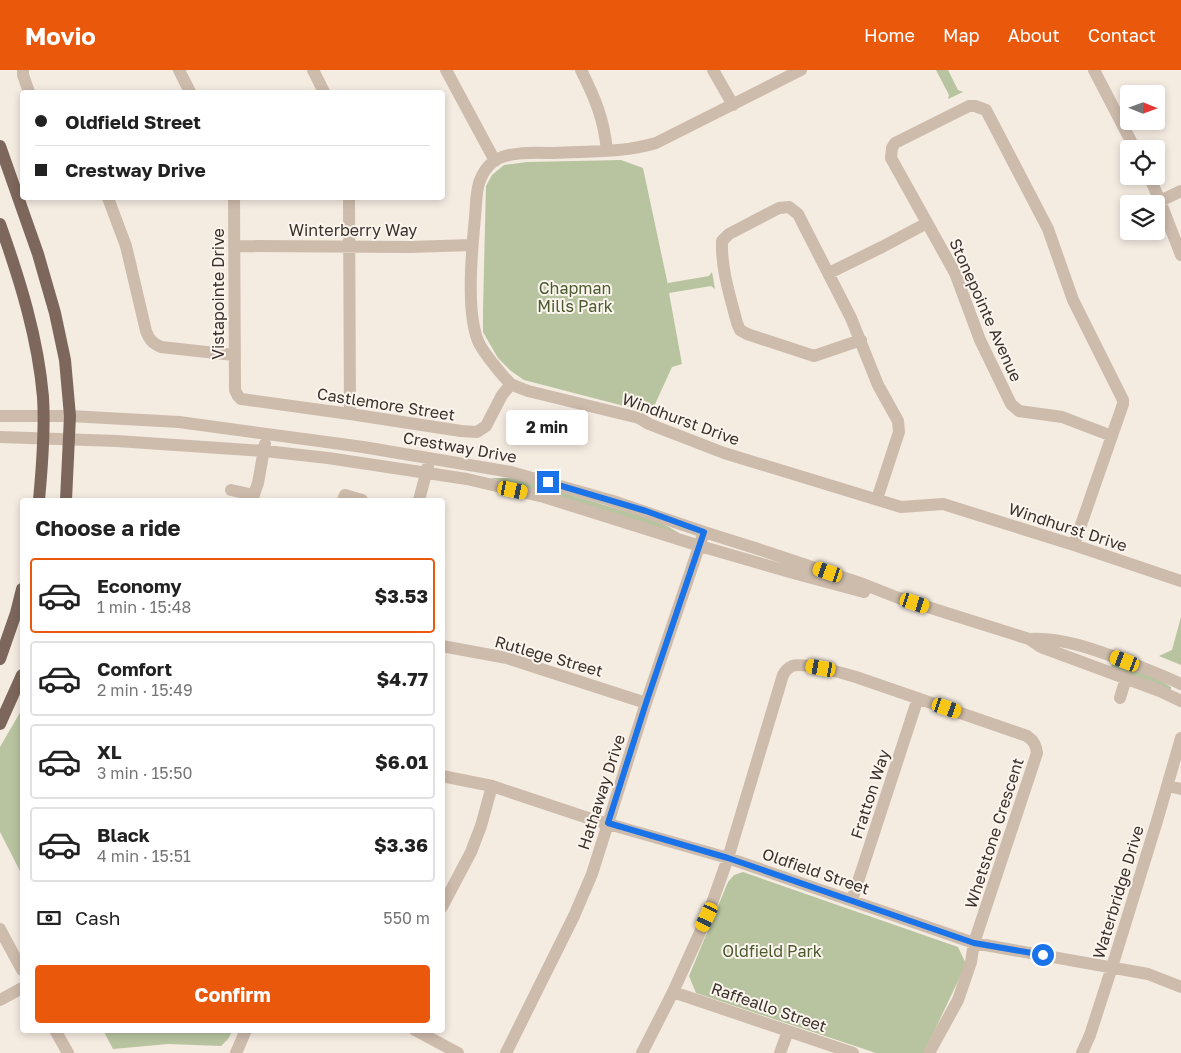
<!DOCTYPE html>
<html lang="en">
<head>
<meta charset="utf-8">
<style>
	:root { --surface:#fff; --page:#f6f6f6; --text:#222; --muted:#767676; --line:#e0e0e0; --accent:#ea580c }
	body { margin:0; font-family:"Golos Text",sans-serif; background:var(--page); color:var(--text); height:100vh; display:flex; flex-direction:column; font-size:19px; white-space:nowrap }
	* { box-sizing:border-box; margin:0 }
	p { font-size:16px; color:var(--muted) }
	.icon { flex:none; width:28px; height:28px; fill:none; stroke:currentColor; stroke-width:2; stroke-linecap:round; stroke-linejoin:round }
	.map { position:relative; flex:1; overflow:hidden }
	.drawer { position:absolute; left:20px; top:428px; width:425px; height:535px; display:flex; flex-direction:column; background:var(--surface); border-radius:5px; box-shadow:0 2px 8px #0003 }
	.drawer>* { flex:none }
	.guide { position:absolute; left:20px; top:20px; width:425px; height:110px; border-radius:5px; box-shadow:0 2px 8px #0003; display:grid; align-content:center; height:110px; padding:0 15px; background:var(--surface) }
	.needle { width:32px; rotate:91deg }
	.tools { position:absolute; left:1120px; top:15px; display:grid; gap:10px }
	.tools a { display:grid; place-items:center; width:45px; height:45px; border-radius:5px; background:var(--surface); box-shadow:0 2px 8px #0003; font-size:25px }
	.end { position:absolute; width:22px; height:22px; margin:-11px; border:6px solid #1a73e8; background:#fff; box-shadow:0 0 0 2px #fff }
	.from { border-radius:50% }
	.bubble { position:absolute; height:35px; border-radius:5px; background:var(--surface); box-shadow:0 2px 8px #0003; font-size:16px; font-weight:700; line-height:35px; text-align:center }
	.car { position:absolute; width:15px; height:30px; margin:-15px -8px; border-radius:6px; box-shadow:0 0 4px 1px #0007; background:linear-gradient(#f5c518 24%,#345 0 40%,#f5c518 0 76%,#345 0 86%,#f5c518 0) }
	.guide b { display:flex; align-items:center; gap:18px; height:48px; font-size:19px }
	.guide b+b { border-top:1px solid var(--line) }
	.guide i { width:12px; height:12px; background:var(--text) }
	ul { padding:0; list-style:none }
	li { display:flex; align-items:center; gap:15px; height:75px; margin:0 10px 8px; padding:0 5px; border:2px solid var(--line); border-radius:5px }
	li div { flex:1 }
	li b { display:block; font-size:19px }
	li em { font-style:normal; font-weight:700 }
	li.selected { border-color:var(--accent) }
	li>.icon { width:45px; height:45px; stroke-width:1.5 }
	h2 { padding:0 15px; font-size:22px; line-height:60px }
	.pay { display:flex; align-items:center; gap:12px; height:55px; padding:0 15px; font-size:19px }
	.pay p { margin-inline-start:auto }
	.action { display:flex; gap:10px; margin-top:auto; padding:10px 15px }
	.action a { flex:1; height:58px; border-radius:5px; background:var(--accent); color:#fff; font-size:20px; font-weight:700; line-height:58px; text-align:center }
	header { display:flex; align-items:center; gap:30px; box-sizing:border-box; height:70px; padding:0 25px; background:var(--accent); color:#fff }
	header strong { font-size:24px }
	nav { display:flex; gap:28px; margin-inline-start:auto; font-size:18px }
	.map>svg:first-child { display:block }
	.green { fill:#b8c4a0 }
	.lines { fill:none; stroke-linecap:round; stroke-linejoin:round }
	.minor { stroke:#cdbbac; stroke-width:12 }
	.major { stroke:#7d675c; stroke-width:12 }
	.route { stroke:#1a73e8; stroke-width:6 }
	.labels { text-anchor:middle; stroke-width:4; stroke-linejoin:round; paint-order:stroke }
	.street-label { font-size:16px; fill:#3b302b; stroke:#fbf5ee }
	.park-label { font-size:16px; fill:#4a5a2e; stroke:#fbf5ee }
</style>
</head>
<body>
<header>
<strong>Movio</strong>
<nav><a>Home</a><a>Map</a><a>About</a><a>Contact</a></nav>
</header>
<div class="map">
<svg width="1181" height="983" viewBox="0 0 1181 983">
	<rect width="100%" height="100%" fill="#f4ebe1"/>
	<path class="green" d="M936,0H948L958,20L963,22L948,29L949,25Z
		M621,90L643,98L668,215V213L709,206L712,202L715,219L711,216L669,223L682,294L672,297L651,343L524,310L511,301L498,288L483,262V240L486,116L492,105L504,95L527,92Z
		M490,408H512L521,410L651,449L669,457L679,463L678,464Z
		M1181,547V595L1159,586L1172,580Z
		M1114,592L1157,608L1171,617V621L1113,598L1111,596L1112,594Z
		M22,639V805L0,762V677Z
		M743,802L958,877L966,894L924,983H876L696,923L689,906L728,812L734,805Z
		M103,960H233L228,969L221,976L168,974L113,979Z"/>
	<g class="lines">
		<path class="minor" d="M23,0V5L29,22
			M179,0L190,22
			M313,0L324,22
			M446,0L495,91
			M581,0C595,28 604,49 607,81
			M713,0L733,35
			M801,0L656,73C623,83 588,81 554,83C537,83 509,81 494,91C486,97 482,104 479,113C476,123 476,136 475,147C472,179 465,247 480,275C485,284 503,307 511,314C516,317 523,319 528,321L639,348L649,354L724,383L901,437L943,434L1074,475L1181,511
			M1094,0L1135,79
			M1149,106L1160,131L1181,185
			M108,128L126,176L146,261C149,269 152,273 161,277L234,285
			M234,128L235,320L238,326L241,329L350,344L461,361L477,362L486,356L502,325L511,314
			M349,128L350,344
			M1160,131L1181,121
			M234,176L409,177L472,175
			M829,203L882,177L927,153
			M861,270L814,286L747,264L740,260L737,253C730,226 721,199 722,171L729,164L779,138L789,137L798,144L851,248L878,315L898,351L899,362L877,429
			M0,346H70L179,352L363,377L511,402L613,431L704,462L758,479L863,514L896,527L1029,569L1041,577L1160,621L1181,631
			M0,367L117,371L265,381L328,388L467,409L544,427L700,476L797,504L864,522
			M231,420L254,425
			M252,430L258,413L265,374
			M343,430L345,425L362,430
			M419,430L428,396
			M1074,475L1123,334V330L1073,230L1048,159L986,40L975,36H969L895,73L892,78L891,88L955,203L980,270L1011,334L1019,341L1062,347L1112,366
			M1029,569C1061,566 1101,582 1131,593C1148,600 1164,606 1181,614
			M442,576L507,588L646,633
			M1120,628L1126,608
			M442,706L492,716L591,749L728,788L974,873L1148,904L1181,917
			M1167,716L1181,719
			M852,830L918,628
			M442,837L471,782L481,756L492,716
			M0,859L22,900
			M673,922L853,983
			M0,930L22,918
			M55,960L68,983
			M415,960L458,983
			M236,983L246,960
			M506,983L574,846L592,804L646,633L702,468
			M642,983L673,922L707,847L728,788L783,605C785,601 788,598 792,596C802,592 843,603 856,607L1027,666C1034,671 1036,675 1037,683L974,873L971,892L958,930L929,983
			M780,983L788,961
			M1082,983L1090,965L1112,897L1157,751L1181,668"/>
		<path class="major" d="M0,76L38,184L55,243L65,290L70,346L66,430
			M0,154C20,210 38,268 43,327C45,359 42,398 39,430
			M0,589L16,543L22,519
			M0,654L22,605"/>
	</g>
	<g class="lines">
		<path class="route" d="M548,412L646,441L704,462L646,633L608,753L728,788L974,873L1043,885"/>
	</g>
	<g class="labels">
		<g class="street-label">
			<text x="353" y="166">Winterberry Way</text>
			<text transform="translate(218 224) rotate(-90)" y="6">Vistapointe Drive</text>
			<text transform="translate(986 240) rotate(66)" y="6">Stonepointe Avenue</text>
			<text transform="translate(386 334) rotate(9)" y="6">Castlemore Street</text>
			<text transform="translate(681 349) rotate(20)" y="6">Windhurst Drive</text>
			<text transform="translate(460 377) rotate(10)" y="6">Crestway Drive</text>
			<text transform="translate(1068 457) rotate(18)" y="6">Windhurst Drive</text>
			<text transform="translate(549 586) rotate(16)" y="6">Rutlege Street</text>
			<text transform="translate(601 722) rotate(-72)" y="6">Hathaway Drive</text>
			<text transform="translate(870 724) rotate(-72)" y="6">Fratton Way</text>
			<text transform="translate(994 763) rotate(-72)" y="6">Whetstone Crescent</text>
			<text transform="translate(816 801) rotate(19)" y="6">Oldfield Street</text>
			<text transform="translate(1118 822) rotate(-73)" y="6">Waterbridge Drive</text>
			<text transform="translate(769 937) rotate(19)" y="6">Raffeallo Street</text>
		</g>
		<g class="park-label">
			<text x="575" y="224">Chapman<tspan x="575" dy="18">Mills Park</tspan></text>
			<text x="772" y="887">Oldfield Park</text>
		</g>
	</g>
</svg>
<div class="tools">
<a><svg class="needle" viewBox="-14 -14 28 28"><path d="M0-13l5 13h-10z" fill="#e53935"/><path d="M0 13l5-13h-10z" fill="#767676"/></svg></a>
<a><svg class="icon" aria-label="locate" viewBox="0 0 24 24"><circle cx="12" cy="12" r="6"/><path d="M12 2v4M12 18v4M2 12h4M18 12h4"/></svg></a>
<a><svg class="icon" aria-label="layers" viewBox="0 0 24 24"><path d="M12 4l9 5-9 5-9-5zM3 14l9 5 9-5"/></svg></a>
</div>
<i class="end from" style="left:1043px;top:885px"></i>
<i class="end" style="left:548px;top:412px"></i>
<div class="bubble" style="left:506px;top:340px;width:82px">2 min</div>
<i class="car" style="left:513px;top:420px;rotate:102deg"></i>
<i class="car" style="left:828px;top:502px;rotate:289deg"></i>
<i class="car" style="left:915px;top:533px;rotate:108deg"></i>
<i class="car" style="left:1125px;top:591px;rotate:291deg"></i>
<i class="car" style="left:821px;top:598px;rotate:280deg"></i>
<i class="car" style="left:947px;top:638px;rotate:109deg"></i>
<i class="car" style="left:707px;top:847px;rotate:205deg"></i>
<div class="guide">
<b><i class="from"></i>Oldfield Street</b>
<b><i></i>Crestway Drive</b>
</div>
<section class="drawer">
<h2>Choose a ride</h2>
<ul>
<li class="selected"><svg class="icon" aria-label="car" viewBox="0 0 24 24"><path d="M5 17H2v-5l4-1 3-4h7l3 4 3 1v5h-3M9 17h6M6 11h13"/><circle cx="7" cy="17" r="2"/><circle cx="17" cy="17" r="2"/></svg><div><b>Economy</b><p>1 min · 15:48</p></div><em>$3.53</em></li>
<li><svg class="icon" aria-label="car" viewBox="0 0 24 24"><path d="M5 17H2v-5l4-1 3-4h7l3 4 3 1v5h-3M9 17h6M6 11h13"/><circle cx="7" cy="17" r="2"/><circle cx="17" cy="17" r="2"/></svg><div><b>Comfort</b><p>2 min · 15:49</p></div><em>$4.77</em></li>
<li><svg class="icon" aria-label="car" viewBox="0 0 24 24"><path d="M5 17H2v-5l4-1 3-4h7l3 4 3 1v5h-3M9 17h6M6 11h13"/><circle cx="7" cy="17" r="2"/><circle cx="17" cy="17" r="2"/></svg><div><b>XL</b><p>3 min · 15:50</p></div><em>$6.01</em></li>
<li><svg class="icon" aria-label="car" viewBox="0 0 24 24"><path d="M5 17H2v-5l4-1 3-4h7l3 4 3 1v5h-3M9 17h6M6 11h13"/><circle cx="7" cy="17" r="2"/><circle cx="17" cy="17" r="2"/></svg><div><b>Black</b><p>4 min · 15:51</p></div><em>$3.36</em></li>
</ul>
<div class="pay"><svg class="icon" aria-label="cash" viewBox="0 0 24 24"><path d="M3 7h18v10H3z"/><circle cx="12" cy="12" r="2"/></svg>Cash<p>550 m</p></div>
<div class="action"><a>Confirm</a></div>
</section>
</div>
</body>
</html>
